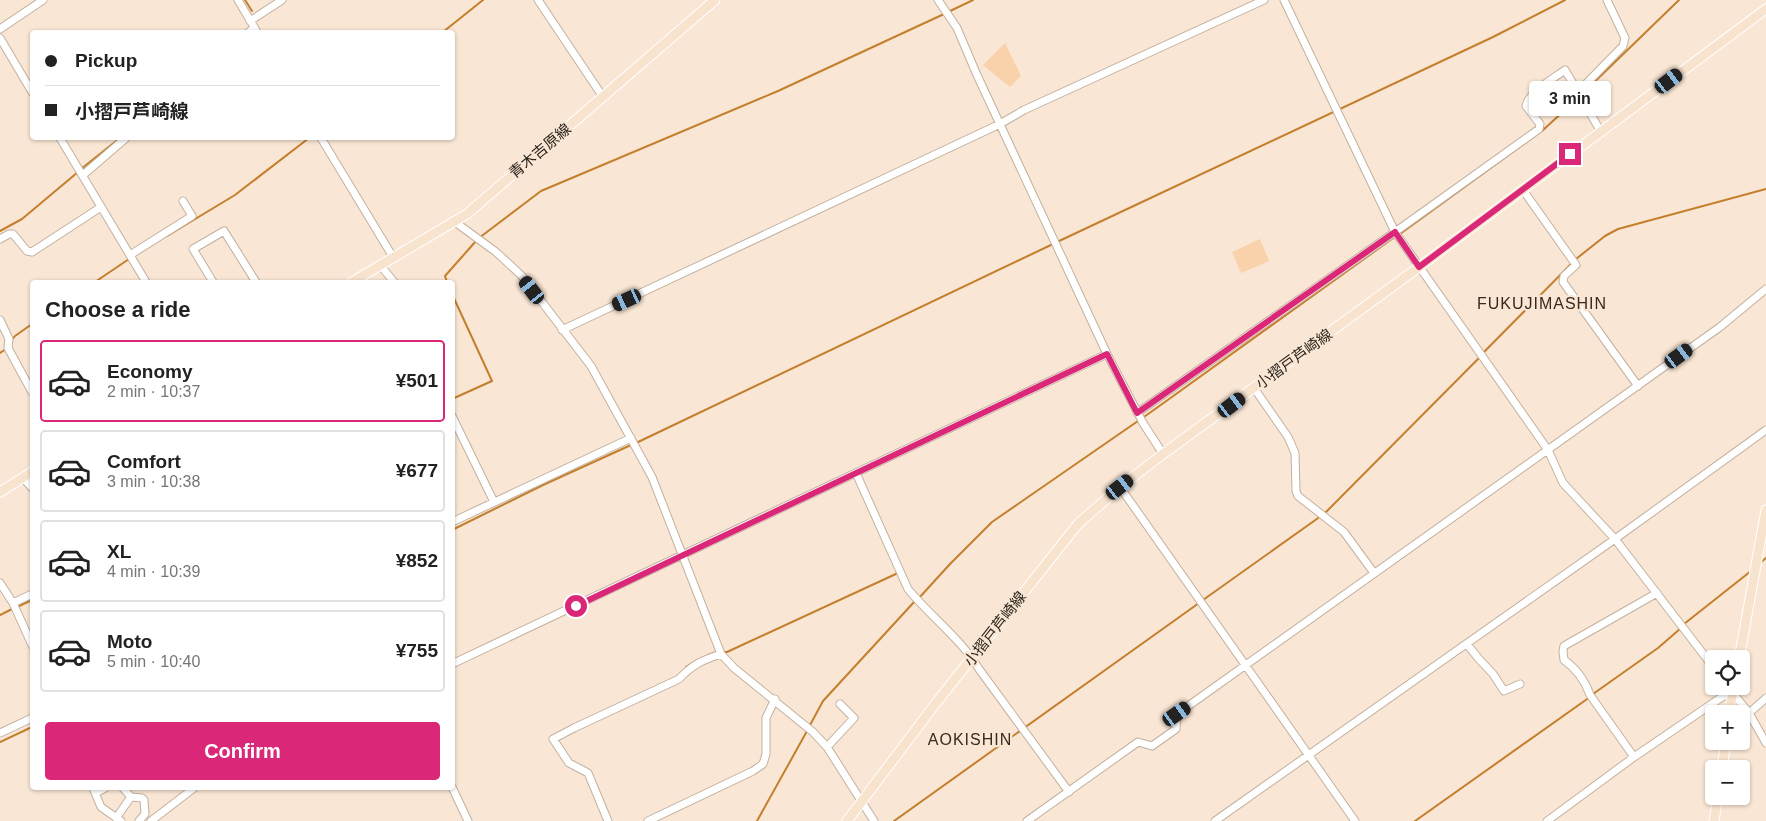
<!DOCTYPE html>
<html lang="en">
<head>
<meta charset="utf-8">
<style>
	:root { --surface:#fff; --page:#f2f2f2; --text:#222; --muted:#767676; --line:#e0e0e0; --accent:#db2777 }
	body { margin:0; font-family:Helvetica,"Noto Sans JP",sans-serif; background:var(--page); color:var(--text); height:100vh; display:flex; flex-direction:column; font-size:19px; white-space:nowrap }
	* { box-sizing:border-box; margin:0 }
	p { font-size:16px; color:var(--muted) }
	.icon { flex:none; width:28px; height:28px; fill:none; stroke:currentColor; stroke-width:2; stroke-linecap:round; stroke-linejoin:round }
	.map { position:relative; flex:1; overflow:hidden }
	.details { position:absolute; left:30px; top:280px; width:425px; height:510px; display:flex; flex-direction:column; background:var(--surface); border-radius:5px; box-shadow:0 1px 4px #0004 }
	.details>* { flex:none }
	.guide { position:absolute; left:30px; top:30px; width:425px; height:110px; border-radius:5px; box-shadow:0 1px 4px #0004; display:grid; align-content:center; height:110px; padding:0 15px; background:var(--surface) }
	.controls { position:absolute; left:1705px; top:650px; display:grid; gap:10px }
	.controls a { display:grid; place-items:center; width:45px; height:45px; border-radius:5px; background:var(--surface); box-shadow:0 1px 4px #0004; font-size:25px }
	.end { position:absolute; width:22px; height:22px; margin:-11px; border:6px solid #db2777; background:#fff; box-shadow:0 0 0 2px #fff }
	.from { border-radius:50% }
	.bubble { position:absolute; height:35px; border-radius:5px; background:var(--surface); box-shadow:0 1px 4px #0004; font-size:16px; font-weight:700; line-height:35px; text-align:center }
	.car { position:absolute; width:15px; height:30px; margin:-15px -8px; border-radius:6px; box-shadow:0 0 4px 1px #0007; background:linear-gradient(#222 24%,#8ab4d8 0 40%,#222 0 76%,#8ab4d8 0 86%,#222 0) }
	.guide b { display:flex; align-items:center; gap:18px; height:48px; font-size:19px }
	.guide b+b { border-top:1px solid var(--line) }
	.guide i { width:12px; height:12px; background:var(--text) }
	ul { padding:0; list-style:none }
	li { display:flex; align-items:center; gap:15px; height:82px; margin:0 10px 8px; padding:0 5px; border:2px solid var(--line); border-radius:5px }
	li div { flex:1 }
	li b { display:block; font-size:19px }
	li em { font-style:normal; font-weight:700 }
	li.current { border-color:var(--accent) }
	li>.icon { width:45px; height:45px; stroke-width:1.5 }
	h2 { padding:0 15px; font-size:22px; line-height:60px }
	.action { display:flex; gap:10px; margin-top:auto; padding:10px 15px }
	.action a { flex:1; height:58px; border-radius:5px; background:var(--accent); color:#fff; font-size:20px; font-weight:700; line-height:58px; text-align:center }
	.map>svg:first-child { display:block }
	.green { fill:#f9d1ab }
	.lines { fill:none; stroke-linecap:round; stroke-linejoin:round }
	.stream { stroke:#c47f2c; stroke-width:2 }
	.minor-casing { stroke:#c3b1a0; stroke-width:9 }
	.major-casing { stroke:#fff; stroke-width:11 }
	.minor { stroke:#fff; stroke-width:7 }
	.major { stroke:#f8e3ce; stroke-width:9 }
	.route { stroke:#db2777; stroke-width:6 }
	.labels { text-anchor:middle; stroke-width:4.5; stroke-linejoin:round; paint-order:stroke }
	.street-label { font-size:15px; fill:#2b241d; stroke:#f9e6d4 }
	.neighbourhood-label { font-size:16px; letter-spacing:1px; fill:#392a1c; stroke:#f9e6d4 }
</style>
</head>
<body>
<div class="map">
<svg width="1766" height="821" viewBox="0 0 1766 821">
	<rect width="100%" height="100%" fill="#f9e6d4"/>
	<path class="green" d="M1005,43L1021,76L1010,87L983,65Z
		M1260,239L1269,261L1241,273L1232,252Z"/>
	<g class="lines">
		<path class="stream" d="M245,0L252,11
			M948,12L973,0
			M244,32H245
			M443,32L483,0
			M1582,94L1679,0
			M1542,131L1579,97
			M81,169L120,138
			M0,231L22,219L78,172
			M1400,234L1536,135
			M167,236L235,195L309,138
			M479,238L541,191L778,91L944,14
			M1057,242L1493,37L1565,0
			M95,282L129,259
			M447,282L445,276L476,241
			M452,294L492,381L452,399
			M11,341L15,336L32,324
			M0,353L6,349
			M1483,353L1576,259L1605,236L1618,229L1766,189
			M636,443L1053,244
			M1325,513L1480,357
			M452,530L543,485L631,445
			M1760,563L1766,558
			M919,598L950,564L992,522L1151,412L1396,236
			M1203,600L1321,516
			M17,607L32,600
			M0,615L12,609
			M1684,624L1751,571
			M722,652H727L898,573
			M708,655L717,652
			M686,667L697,660
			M1593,694L1658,648L1681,628
			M809,727L823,701L915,601
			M0,742L32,727
			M757,821L807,731
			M894,821L1199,603
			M1415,821L1590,697"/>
		<g class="minor-casing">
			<path id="minor" d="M238,0L257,32
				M538,0L603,97
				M938,0L957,28L977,75L1107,354L1143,423L1163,454
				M1284,0L1395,232L1548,450L1563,483L1615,539L1714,668
				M250,21L282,0
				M0,29L43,0
				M249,32L250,31
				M0,38L32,92
				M1545,84L1556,97L1564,99L1576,89
				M1601,132L1578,92L1623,46L1625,38L1607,0
				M60,138L146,282
				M321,138L393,257
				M83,175L126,138
				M1523,190L1576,265L1564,276L1563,282L1638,386
				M455,222L496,252L522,276L591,366L652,477L721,654L734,668L813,732L827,747L874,821
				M0,239L9,234H13L27,251L32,252L101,207
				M130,255L192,216L183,201
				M380,265L394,282
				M213,282L193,249L224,231L256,282
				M0,320L9,339L8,348L32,392
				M562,330L1000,124L1024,110L1264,0
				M1254,388L1288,437L1295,453L1296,491L1298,496L1344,532L1374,573
				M1137,413L1395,232L1539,129L1540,124L1526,106C1528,93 1554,78 1565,70L1578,92
				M452,416L494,502
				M856,473L908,589C930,616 962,640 979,669L1069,792
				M23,478L32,488
				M1120,487L1355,821
				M452,522L631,438
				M0,583L13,603L32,645
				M13,603L32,594
				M1467,644L1478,658L1493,674L1504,691L1520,684
				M452,664L1107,354
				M1727,686L1749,713L1766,743
				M1749,713L1766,698
				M0,733L32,718
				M827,747L854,718L840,704
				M1634,757L1590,695C1585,681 1577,669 1564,660L1563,651L1564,646L1657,593
				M452,787L468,821
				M93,788L101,807L121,821
				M96,793L105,788
				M131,797L142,798L144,800L145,814L139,821
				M116,818L131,797L123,788
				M151,821L194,788
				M608,821L588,773L569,763L553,739L574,728L679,679C693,664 703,660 721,654
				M648,821L753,771L763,764L766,754V718L775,699
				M1027,821L1138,742L1152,746L1176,729L1177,714L1720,327L1766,289
				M1215,821L1615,539L1766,430
				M1547,821L1634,757L1722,697L1732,693"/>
		</g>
		<g class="major-casing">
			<path id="major" d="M352,282L467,214L715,0
				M0,492L32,472
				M1739,659L1766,510
				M1729,714L1734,686
				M1722,769L1726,741
				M847,821L936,703L1078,524L1120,487L1163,454L1419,267L1766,9
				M1714,821L1718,796"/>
		</g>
		<use href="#minor" class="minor"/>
		<use href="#major" class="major"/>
	</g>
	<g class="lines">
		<path class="route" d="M576,606L1107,354L1137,413L1395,232L1419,267L1570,154"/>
	</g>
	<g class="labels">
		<g class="street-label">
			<text transform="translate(540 151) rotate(-40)" y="5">青木吉原線</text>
			<text transform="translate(1294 359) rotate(-36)" y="5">小摺戸芦崎線</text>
			<text transform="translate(995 629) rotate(-52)" y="5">小摺戸芦崎線</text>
		</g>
		<g class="neighbourhood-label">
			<text x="1542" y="309">FUKUJIMASHIN</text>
			<text x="970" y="745">AOKISHIN</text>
		</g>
	</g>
</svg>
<div class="controls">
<a><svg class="icon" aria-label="locate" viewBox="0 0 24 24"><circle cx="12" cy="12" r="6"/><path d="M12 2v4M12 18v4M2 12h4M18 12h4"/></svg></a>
<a>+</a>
<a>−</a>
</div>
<i class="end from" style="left:576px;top:606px"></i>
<i class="end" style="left:1570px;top:154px"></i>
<div class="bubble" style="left:1529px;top:81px;width:82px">3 min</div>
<i class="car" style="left:1669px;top:81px;rotate:53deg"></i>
<i class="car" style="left:532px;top:290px;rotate:323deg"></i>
<i class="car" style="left:627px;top:300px;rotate:245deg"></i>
<i class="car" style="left:1679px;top:356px;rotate:54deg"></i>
<i class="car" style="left:1232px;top:405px;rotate:53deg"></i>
<i class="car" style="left:1120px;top:487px;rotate:52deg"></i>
<i class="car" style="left:1177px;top:714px;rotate:55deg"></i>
<div class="guide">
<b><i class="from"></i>Pickup</b>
<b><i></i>小摺戸芦崎線</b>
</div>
<section class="details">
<h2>Choose a ride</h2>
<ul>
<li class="current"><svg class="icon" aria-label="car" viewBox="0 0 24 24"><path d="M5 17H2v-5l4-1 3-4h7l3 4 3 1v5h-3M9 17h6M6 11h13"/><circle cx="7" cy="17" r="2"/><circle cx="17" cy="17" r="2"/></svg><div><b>Economy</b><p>2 min · 10:37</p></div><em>¥501</em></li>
<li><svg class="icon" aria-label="car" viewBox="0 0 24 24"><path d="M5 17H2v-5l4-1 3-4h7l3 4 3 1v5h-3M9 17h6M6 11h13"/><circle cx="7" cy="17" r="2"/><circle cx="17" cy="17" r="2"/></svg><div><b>Comfort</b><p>3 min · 10:38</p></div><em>¥677</em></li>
<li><svg class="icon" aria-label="car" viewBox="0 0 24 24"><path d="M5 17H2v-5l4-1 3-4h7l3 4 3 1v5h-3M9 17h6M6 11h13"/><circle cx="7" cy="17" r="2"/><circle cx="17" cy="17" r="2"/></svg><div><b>XL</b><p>4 min · 10:39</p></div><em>¥852</em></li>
<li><svg class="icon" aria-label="car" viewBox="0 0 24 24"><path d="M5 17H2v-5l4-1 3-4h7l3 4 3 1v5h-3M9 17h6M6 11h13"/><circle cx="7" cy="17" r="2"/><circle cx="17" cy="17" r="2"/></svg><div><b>Moto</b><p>5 min · 10:40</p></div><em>¥755</em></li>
</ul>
<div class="action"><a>Confirm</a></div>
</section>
</div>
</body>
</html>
